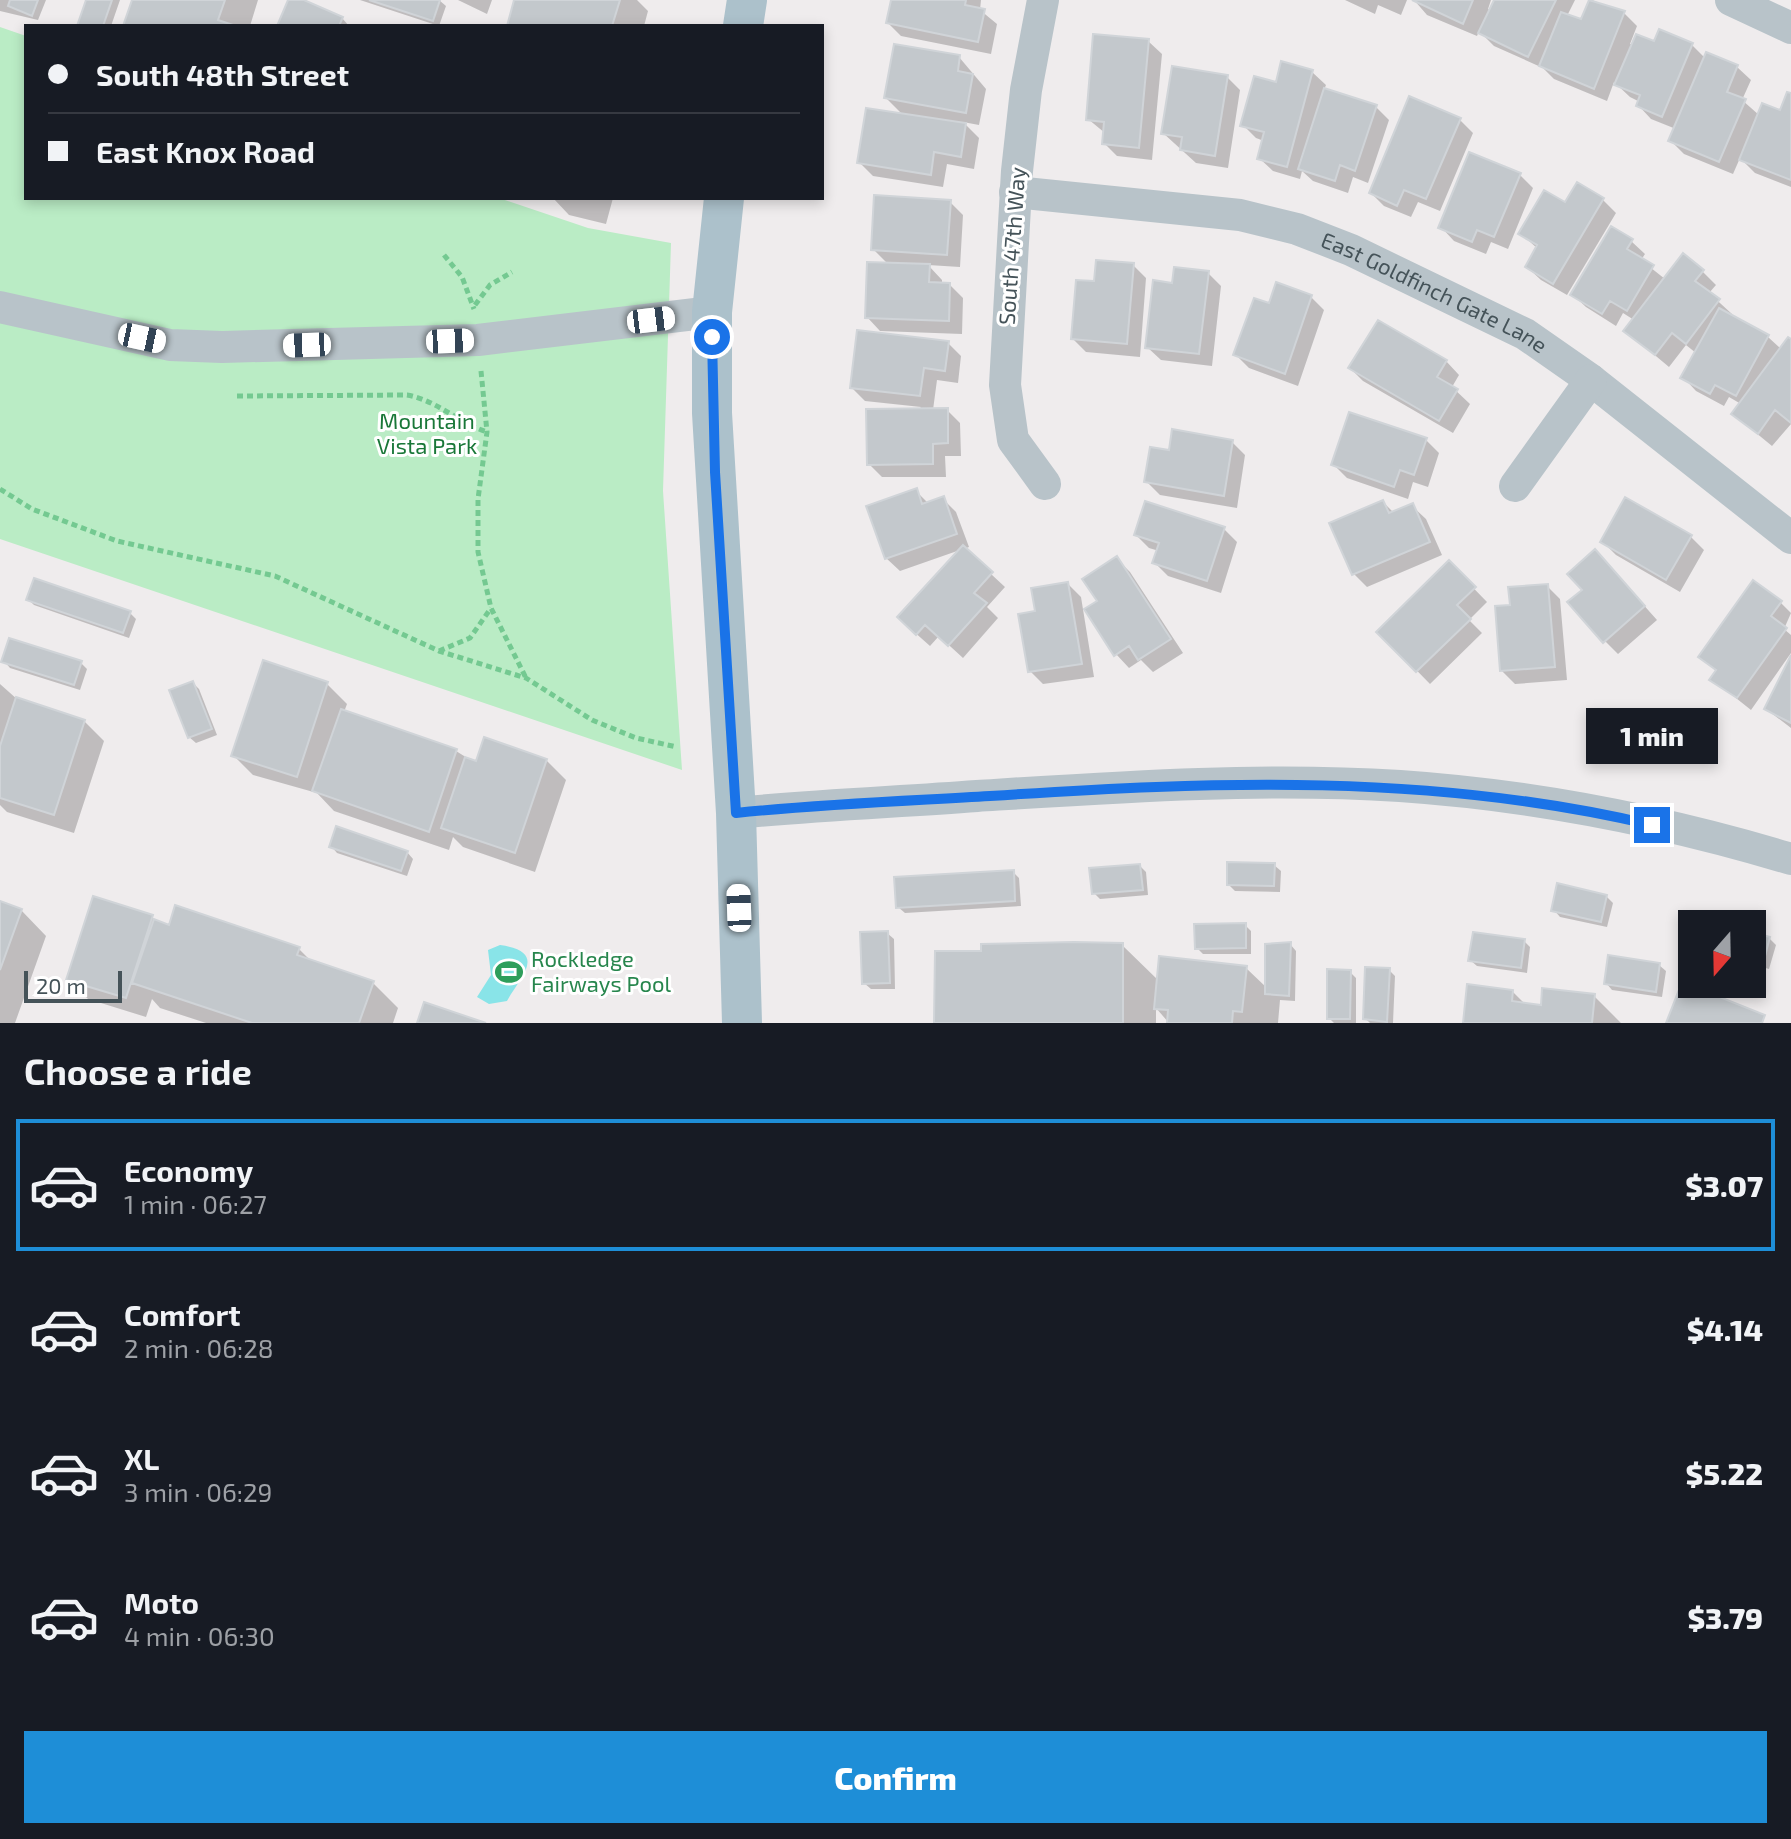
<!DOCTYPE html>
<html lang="en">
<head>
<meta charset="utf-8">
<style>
	:root { --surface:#171b24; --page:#242831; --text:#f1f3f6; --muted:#9ea1a6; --line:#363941; --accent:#1e8ed7 }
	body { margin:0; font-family:"Exo 2",sans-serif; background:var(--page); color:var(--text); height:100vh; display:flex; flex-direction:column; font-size:30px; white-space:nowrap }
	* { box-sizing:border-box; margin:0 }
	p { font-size:26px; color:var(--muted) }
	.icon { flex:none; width:44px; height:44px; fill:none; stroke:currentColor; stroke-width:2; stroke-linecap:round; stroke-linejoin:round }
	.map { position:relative; height:1023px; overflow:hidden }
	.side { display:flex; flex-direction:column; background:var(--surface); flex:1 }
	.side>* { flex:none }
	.hud { position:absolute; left:24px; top:24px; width:800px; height:176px; border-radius:0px; box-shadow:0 4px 12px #0003; display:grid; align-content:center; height:176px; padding:0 24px; background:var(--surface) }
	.needle { width:52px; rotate:200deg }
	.tools { position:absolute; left:1678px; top:910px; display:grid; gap:16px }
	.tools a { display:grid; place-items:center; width:88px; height:88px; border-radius:0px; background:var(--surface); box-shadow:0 4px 12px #0003; font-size:40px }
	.scale { position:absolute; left:24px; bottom:20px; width:98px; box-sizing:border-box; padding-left:8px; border:4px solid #455359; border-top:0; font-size:22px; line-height:28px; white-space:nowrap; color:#455359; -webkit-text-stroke:6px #fff; paint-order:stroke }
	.end { position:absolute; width:36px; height:36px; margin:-18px; border:10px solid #1a73e8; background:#fff; box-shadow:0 0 0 4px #fff }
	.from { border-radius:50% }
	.bubble { position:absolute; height:56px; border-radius:0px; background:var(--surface); box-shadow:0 4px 12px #0003; font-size:26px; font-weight:800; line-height:56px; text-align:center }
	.car { position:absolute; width:24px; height:48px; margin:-24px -12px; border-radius:10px; box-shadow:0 0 6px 2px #0007; background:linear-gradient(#fff 24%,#345 0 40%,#fff 0 76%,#345 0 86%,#fff 0) }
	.hud b { display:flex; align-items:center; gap:28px; height:76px; font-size:30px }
	.hud b+b { border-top:2px solid var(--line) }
	.hud i { width:20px; height:20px; background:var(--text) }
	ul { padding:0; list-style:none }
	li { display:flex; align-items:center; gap:24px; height:132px; margin:0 16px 12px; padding:0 8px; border:4px solid transparent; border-radius:0px }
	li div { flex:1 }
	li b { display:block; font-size:30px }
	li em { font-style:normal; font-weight:800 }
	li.on { border-color:var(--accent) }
	li>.icon { width:72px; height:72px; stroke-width:1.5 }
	h2 { padding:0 24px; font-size:36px; line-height:96px }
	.action { display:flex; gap:16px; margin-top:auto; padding:16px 24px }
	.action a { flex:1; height:92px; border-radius:0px; background:var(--accent); color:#fff; font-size:32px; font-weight:800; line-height:92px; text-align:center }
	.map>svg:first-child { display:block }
	.green { fill:#baecc5 }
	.water { fill:#89e4e8 }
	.shadow { fill:#0003 }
	.building { fill:#c3c8cc; stroke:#d0d4d8; stroke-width:2 }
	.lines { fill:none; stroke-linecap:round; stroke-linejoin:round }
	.path { stroke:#74c991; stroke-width:5; stroke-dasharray:6 4; stroke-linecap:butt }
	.minor { stroke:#b8c3c9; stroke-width:32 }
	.major { stroke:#acc1cb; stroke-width:40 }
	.route { stroke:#1a73e8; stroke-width:10 }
	.labels { text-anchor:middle; stroke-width:6; stroke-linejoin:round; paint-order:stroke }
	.street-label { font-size:22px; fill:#455359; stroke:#fff }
	.park-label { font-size:22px; fill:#197738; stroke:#fff }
	.leisure-label { font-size:22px; fill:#27864d; stroke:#fff; text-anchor:start }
</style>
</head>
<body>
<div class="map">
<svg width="1791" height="1023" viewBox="0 0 1791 1023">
	<rect width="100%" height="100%" fill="#efeced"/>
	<path class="green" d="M0,27L26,36V198H499L588,228L671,243L663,491L682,770L0,539Z"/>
	<path class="water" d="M500,945C550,952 519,978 507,1001L489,1004L477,997L491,975L488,950Z"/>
	<path class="shadow" d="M0,0H46L38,20L0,11Z
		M88,0H120L111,26H79Z
		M134,0H258L250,26H126Z
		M290,0H299L342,18L349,26H279Z
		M360,0H439L446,6L439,26Z
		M458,0H492L487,14Z
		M516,0H637L648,11L644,26H509Z
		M893,0H981L980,10L997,24L991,54L901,36L888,23Z
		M1345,0H1407L1401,15L1378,5L1375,14Z
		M1414,0H1491L1488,9L1491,11L1496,0H1575L1567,16L1582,22L1592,0L1624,13L1637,26L1630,44L1692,45L1705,58L1707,54L1737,67L1751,80L1742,100L1759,115L1781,113L1791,95V187L1755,173L1740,158L1733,174L1684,154L1671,141L1676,129L1651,119L1638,105L1640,102L1630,97L1614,82L1607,101L1554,79L1543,68L1494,46L1479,31L1477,36L1427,15Z
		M1148,41L1162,54L1152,160L1117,156L1104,143L1105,133L1088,119Z
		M959,57L986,89L979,125L963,122L979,138L974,169L947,164L943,187L873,176L860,163L904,116L886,98Z
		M1312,72L1326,85L1324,90L1376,107L1389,120L1368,183L1353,177L1348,193L1313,181L1302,171L1300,179L1273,171L1259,158L1264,141L1256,138L1243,125L1277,84Z
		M1227,77L1240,90L1228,168L1196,163L1163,133Z
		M1460,120L1473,133L1440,211L1418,202L1411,217L1384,206L1371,193Z
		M1520,175L1533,188L1508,249L1491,242L1486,254L1454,241L1441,227Z
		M553,198H613L606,224L569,215Z
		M1603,200L1616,213L1567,295L1541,280L1527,267L1538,249L1520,233L1566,205Z
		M950,202L963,215L960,267L928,265L942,280V284L950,285L963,298L962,334L880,331L867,317L889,265L873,249Z
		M1631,241L1645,254L1641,260L1665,279L1702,271L1716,285L1709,293L1732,314L1730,316L1768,337L1781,349L1791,341V424L1772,446L1733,414L1741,404L1729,397L1724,406L1696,391L1683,377L1696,353L1686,345L1669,367L1626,331L1634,320L1623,313L1616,326L1586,307L1572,294Z
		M1133,265L1146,278L1140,357L1086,352L1073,339L1096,283Z
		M1208,273L1221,286L1212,366L1161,360L1147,347L1174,285Z
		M1311,297L1324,310L1298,386L1249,368L1236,355L1270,306Z
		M948,343L961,356L958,383L937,380L933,410H947L960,423L961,456H945L946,477H882L869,464L921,407L865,401L852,388Z
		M1446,361L1459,375L1452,387L1470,404L1453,433L1363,381L1350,368Z
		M1426,440L1439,453L1428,487L1413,482L1408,499L1347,478L1333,464Z
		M1232,442L1245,455L1237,508L1160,495L1146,481L1170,452Z
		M916,491L929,504L943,499L956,512L969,547L964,549L1005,587L987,607L998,618L963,658L939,636L930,646L912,630L960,550L900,571L886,558Z
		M1383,502L1394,513L1412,506L1426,519L1442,555L1367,587L1354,574Z
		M1224,529L1237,542L1221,593L1168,576L1155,563L1159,551L1149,548L1136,535Z
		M1691,537L1704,550L1680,592L1616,555L1602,541Z
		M1117,559L1130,572L1183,653L1153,672L1141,660L1129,668L1116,654L1099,602Z
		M1449,563L1487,602L1469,620L1482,633L1430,684L1379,632Z
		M1608,565L1657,620L1618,654L1605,641Z
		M1068,584L1081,597L1094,677L1043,684L1030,671L1037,613Z
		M1547,586L1560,599L1567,680L1515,684L1502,671L1512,607Z
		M28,599L130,613L136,619L129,638L34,605Z
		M1780,602L1791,613L1784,629L1791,635V653L1751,710L1712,679L1717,672L1701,657Z
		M1791,659V728L1766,709Z
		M4,661L81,663L87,669L80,690L10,668Z
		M193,683L199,689L217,735L196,743L189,737Z
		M0,684L18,700L84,721L104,741L74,833L7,812L0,805Z
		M327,684L347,704L344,712L456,751L477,764L546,760L566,780L535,872L463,847L453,837L449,850L334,811L317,793L253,775L233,755Z
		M331,846L407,852L413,859L407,876L337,853Z
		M1274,865L1281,871L1280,892L1235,891L1229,885Z
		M1140,866L1146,872L1148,895L1100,899L1094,893Z
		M1013,872L1019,878L1021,906L905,913L898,907Z
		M1606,896L1613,903L1607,927L1560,917L1554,910Z
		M0,903L21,910L46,936L15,1023H0Z
		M152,917L158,923L299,949L312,962L373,983L398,1008L393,1023H206L160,1008L152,999L146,1017L88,999L68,979Z
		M1245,925L1251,931V954H1203L1197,948Z
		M887,933L894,939L895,989H871L864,983Z
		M1752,934L1769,938L1776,945L1769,969L1752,964Z
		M1524,941L1530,947L1527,973L1477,966L1470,960Z
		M1290,944L1296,951L1295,1001L1280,1000L1278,1023H1169L1156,1008V1023H936L983,953L1122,945L1159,981L1246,968L1267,988Z
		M1659,965L1666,971L1662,997L1612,990L1606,983Z
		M1389,970L1395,976L1393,1023H1370L1365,1018Z
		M1350,972L1356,978V1023H1334L1329,1018Z
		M1513,992L1526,1005L1543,1007L1594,996L1621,1023H1465Z"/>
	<path class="building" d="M10,0H38L32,16L8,6Z
		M86,0H112L103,26H77Z
		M132,0H225L218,20L233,25L123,26Z
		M288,0H304L343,17L339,26H277Z
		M369,0H440L433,21Z
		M514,0H620L612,26H507Z
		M891,0H966L965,5L985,9L978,42L886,23Z
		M1412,0H1473L1463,24Z
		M1494,0H1556L1528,57L1478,33Z
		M1589,0L1625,11L1594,89L1539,66L1561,12L1581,19Z
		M1659,29L1693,43L1662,117L1636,106L1640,95L1614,85L1636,34L1654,41Z
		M1093,34L1149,39L1139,148L1102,144L1104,122L1086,120Z
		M894,44L960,55L958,71L973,74L966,113L884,98Z
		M1706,52L1738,65L1727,92L1746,99L1719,162L1668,141Z
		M1281,61L1313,70L1287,167L1257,159L1264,132L1240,126L1254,76L1276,82Z
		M1172,66L1228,75L1215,156L1180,150L1182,137L1161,134Z
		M1324,88L1377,105L1355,171L1340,165L1335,181L1298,169Z
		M1787,92L1791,93V180L1739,160L1762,103L1780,110Z
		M1409,96L1461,118L1426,199L1404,190L1397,206L1369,193Z
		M866,108L966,123L961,157L934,152L931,175L857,163Z
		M1469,152L1521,173L1494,237L1477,230L1472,242L1438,228Z
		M1577,182L1604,198L1553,284L1525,267L1537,245L1518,234L1544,190L1565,202Z
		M874,195L951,200L947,255L871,250Z
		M1611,226L1633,239L1627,249L1654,265L1627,311L1610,301L1602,314L1570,295Z
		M1683,253L1704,270L1695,281L1720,299L1686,344L1672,333L1655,355L1623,331Z
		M1096,260L1134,263L1127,344L1071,339L1076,280L1094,281Z
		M867,262L930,264L929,282L950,283L949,321L865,318Z
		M1174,267L1209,271L1199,354L1145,348L1153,280L1172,283Z
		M1276,282L1312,295L1285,374L1233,355L1254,298L1269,303Z
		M1719,308L1769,335L1736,396L1715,385L1710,394L1680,378Z
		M1378,320L1447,360L1437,377L1458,389L1439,421L1348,368Z
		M857,330L949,341L945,371L924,368L920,396L850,388Z
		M1788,337L1791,339V423L1775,410L1758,434L1731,414Z
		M948,408V443L933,444V464L867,465L866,409Z
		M1349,412L1427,438L1414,475L1400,470L1394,487L1331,465Z
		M1172,429L1233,440L1224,496L1144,482L1150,447L1169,450Z
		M917,488L922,504L944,496L957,534L885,559L866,506Z
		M1625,497L1692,535L1666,580L1600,542Z
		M1383,500L1389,513L1413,503L1430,542L1352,575L1329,523Z
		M1145,501L1225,527L1207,581L1152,563L1159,543L1134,535Z
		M963,545L993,572L974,593L987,603L948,646L925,625L916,635L897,617Z
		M1595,549L1645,606L1603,643L1567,602L1582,590L1567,574Z
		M1117,556L1171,639L1138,660L1129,646L1114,656L1084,609L1097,601L1082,579Z
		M1449,560L1476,587L1457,605L1471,619L1416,672L1376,632Z
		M34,578L131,611L123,633L26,600Z
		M1753,580L1782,601L1771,616L1787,628L1737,698L1709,680L1716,670L1698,657Z
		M1068,582L1082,664L1028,672L1018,614L1035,611L1031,588Z
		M1548,584L1555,667L1500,671L1495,606L1510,605L1508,587Z
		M9,638L82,661L74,685L1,662Z
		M1791,655V723L1764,709Z
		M263,660L328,682L297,777L231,756Z
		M193,681L212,729L188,738L169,690Z
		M16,697L85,720L54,815L0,798V746Z
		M341,709L457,749L429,832L312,791Z
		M484,737L547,759L515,853L441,828L465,757L476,761Z
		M336,826L408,851L401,871L329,847Z
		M1227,862L1275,863L1274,886L1227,885Z
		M1140,864L1143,890L1092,894L1089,868Z
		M1014,870L1015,901L896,908L894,877Z
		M1557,883L1607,895L1601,922L1551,911Z
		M93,896L153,915L126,998L66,980Z
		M0,901L22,909L0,970Z
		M175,905L300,947L297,955L374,981L359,1023H252L132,983L154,919L169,925Z
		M1246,923V948L1195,949L1194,924Z
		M888,931L890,983L862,984L860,932Z
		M1473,932L1525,939L1521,968L1468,961Z
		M1752,932L1770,937L1763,964L1752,961Z
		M1074,942L1123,943V1023H934L935,951H981V944Z
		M1291,942L1289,996L1265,994V944Z
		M1608,955L1660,963L1656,992L1604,984Z
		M1159,956L1247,966L1242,1012L1233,1011L1232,1023H1167L1168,1010L1154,1009Z
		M1365,967L1390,968L1387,1022L1363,1019Z
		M1327,969L1351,970L1350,1019H1327Z
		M1682,982L1765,1015L1762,1023H1666Z
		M1467,984L1513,990L1512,1001L1541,1005L1542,988L1595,994L1592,1023H1463Z
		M424,1002L486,1023H417Z"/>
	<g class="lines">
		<path class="path" d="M444,255L462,277L474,309
			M475,305L490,285L512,272
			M481,371L487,432L478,499V552L491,608L526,678
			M237,396L407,395C436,400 459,423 487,432
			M0,489L32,509L117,541L275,576L439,651L526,678L592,720L636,738L677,747
			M439,651L470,638L491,608"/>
		<g class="minor">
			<path d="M1043,0L1026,90L1017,171L1005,385L1013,440L1045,484"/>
			<path d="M1731,0L1791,28"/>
			<path id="s1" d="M1015,192L1240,215L1297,229L1351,250L1525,334L1591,380L1791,538"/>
			<path d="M0,307L170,345L222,347L478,340L712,312"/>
			<path d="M1515,486L1591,380"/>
			<path d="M736,813C817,805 897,802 977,796C1118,787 1259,777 1400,786C1531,795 1665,821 1791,859"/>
		</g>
		<path class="major" d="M743,26L747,0
			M724,198L712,312V413L736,813L742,1023"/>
	</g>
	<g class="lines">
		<path class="route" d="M712,337L715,472L736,813C821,804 905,801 990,796C1212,781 1433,773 1652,825"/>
	</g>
	<defs>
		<g id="stadium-bare" transform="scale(2.16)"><path d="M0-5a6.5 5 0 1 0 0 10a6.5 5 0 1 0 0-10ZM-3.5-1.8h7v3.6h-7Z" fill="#2e9e5b" stroke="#fff" stroke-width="2.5" paint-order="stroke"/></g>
	</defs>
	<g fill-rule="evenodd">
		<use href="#stadium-bare" x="509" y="972"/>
	</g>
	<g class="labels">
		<g class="street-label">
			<text transform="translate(1012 246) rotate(-86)" y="8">South 47th Way</text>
			<text dy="8" stroke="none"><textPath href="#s1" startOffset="436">East Goldfinch Gate Lane</textPath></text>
		</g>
		<g class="park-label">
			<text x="427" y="429">Mountain<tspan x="427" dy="25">Vista Park</tspan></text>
		</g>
		<g class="leisure-label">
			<text x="531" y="967">Rockledge<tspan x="531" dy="25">Fairways Pool</tspan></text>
		</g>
	</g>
</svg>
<div class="tools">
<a><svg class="needle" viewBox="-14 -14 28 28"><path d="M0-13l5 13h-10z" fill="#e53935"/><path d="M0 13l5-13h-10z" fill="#9ea1a6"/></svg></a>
</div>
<div class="scale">20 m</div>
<i class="end from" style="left:712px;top:337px"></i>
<i class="end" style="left:1652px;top:825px"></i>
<div class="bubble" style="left:1586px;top:708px;width:132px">1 min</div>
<i class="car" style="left:651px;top:320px;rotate:83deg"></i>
<i class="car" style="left:142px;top:338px;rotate:102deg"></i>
<i class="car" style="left:450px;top:341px;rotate:88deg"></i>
<i class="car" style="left:307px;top:345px;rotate:268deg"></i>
<i class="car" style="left:739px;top:908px;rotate:358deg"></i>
<div class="hud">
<b><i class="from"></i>South 48th Street</b>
<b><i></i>East Knox Road</b>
</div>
</div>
<section class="side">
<h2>Choose a ride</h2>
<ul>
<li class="on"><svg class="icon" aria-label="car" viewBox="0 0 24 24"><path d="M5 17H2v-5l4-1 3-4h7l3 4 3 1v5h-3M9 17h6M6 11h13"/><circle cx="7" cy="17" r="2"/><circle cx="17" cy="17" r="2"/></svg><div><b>Economy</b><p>1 min · 06:27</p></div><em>$3.07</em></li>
<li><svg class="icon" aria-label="car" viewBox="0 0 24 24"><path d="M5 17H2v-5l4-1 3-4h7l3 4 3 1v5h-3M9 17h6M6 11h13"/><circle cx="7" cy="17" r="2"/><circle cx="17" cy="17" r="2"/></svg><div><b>Comfort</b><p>2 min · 06:28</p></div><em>$4.14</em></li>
<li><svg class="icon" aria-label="car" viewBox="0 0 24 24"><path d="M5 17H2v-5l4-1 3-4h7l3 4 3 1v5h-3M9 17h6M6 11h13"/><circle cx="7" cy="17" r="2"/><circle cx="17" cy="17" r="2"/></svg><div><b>XL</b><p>3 min · 06:29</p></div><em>$5.22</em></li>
<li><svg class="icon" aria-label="car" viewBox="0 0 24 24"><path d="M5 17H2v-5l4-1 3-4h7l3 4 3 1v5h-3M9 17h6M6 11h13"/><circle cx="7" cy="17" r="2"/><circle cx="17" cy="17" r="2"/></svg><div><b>Moto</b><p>4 min · 06:30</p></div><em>$3.79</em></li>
</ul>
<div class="action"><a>Confirm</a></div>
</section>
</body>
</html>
